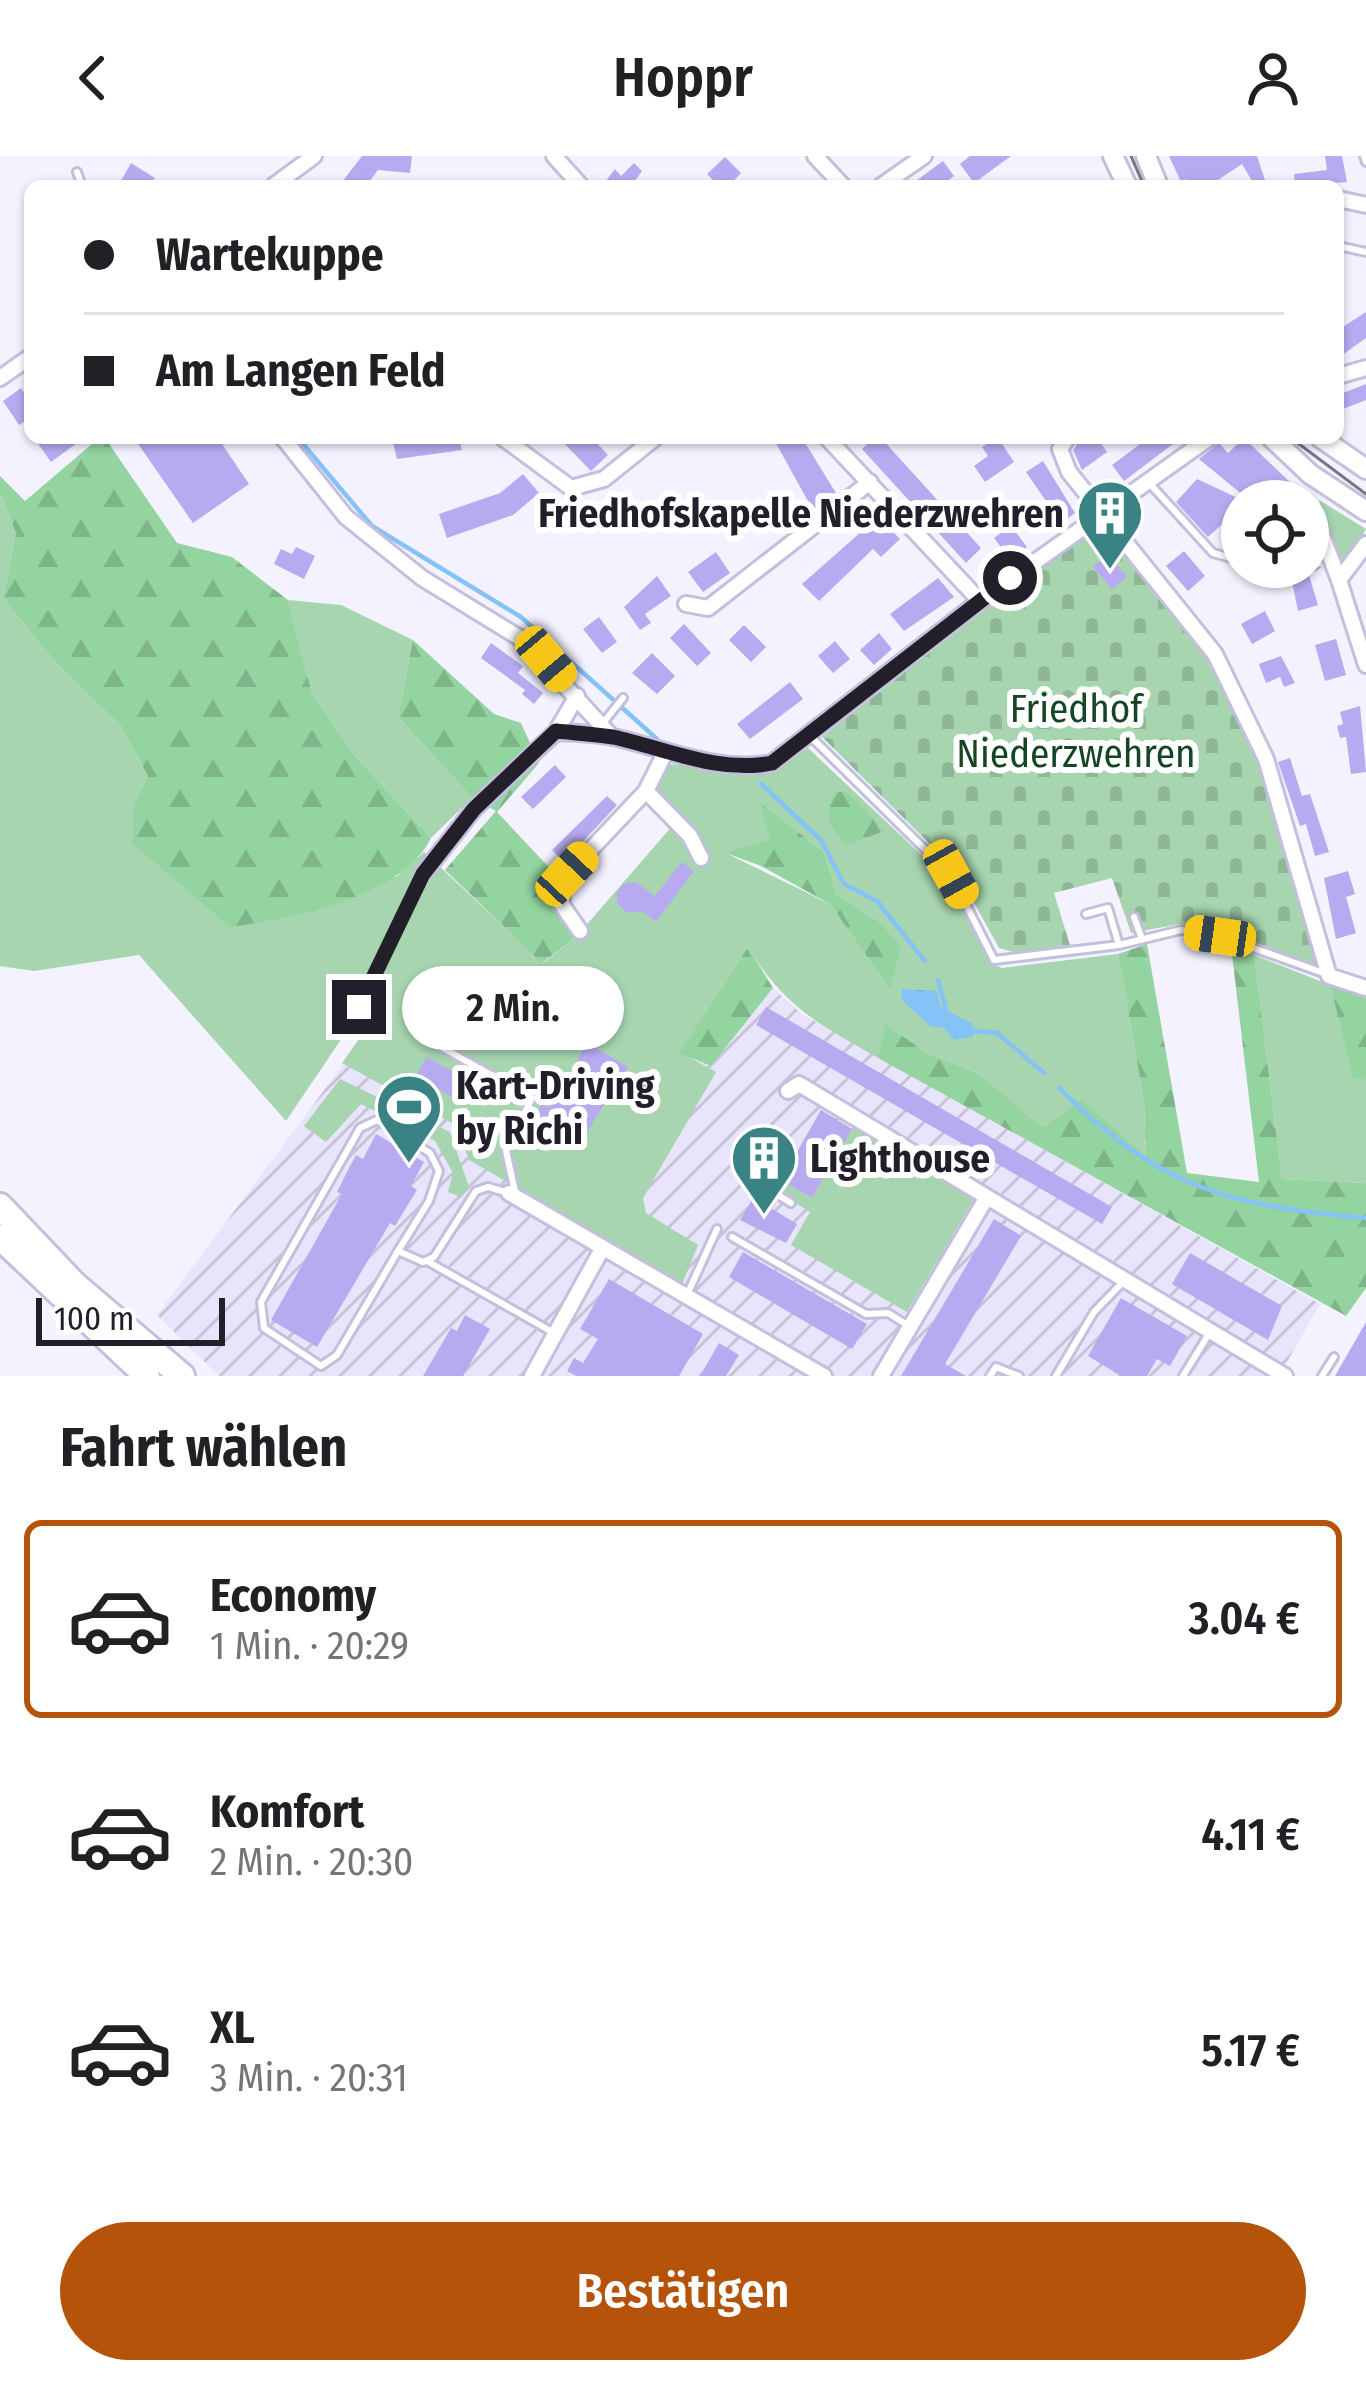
<!DOCTYPE html>
<html lang="de">
<head>
<meta charset="utf-8">
<style>
	:root { --surface:#fff; --page:#f2f2f2; --text:#202124; --muted:#757577; --line:#e0e0e0; --accent:#b45309 }
	body { margin:0; font-family:"Fira Sans Condensed",sans-serif; background:var(--page); color:var(--text); height:100vh; display:flex; flex-direction:column; font-size:45px; white-space:nowrap }
	* { box-sizing:border-box; margin:0 }
	p { font-size:39px; color:var(--muted) }
	.icon { flex:none; width:66px; height:66px; fill:none; stroke:currentColor; stroke-width:2; stroke-linecap:round; stroke-linejoin:round }
	.map { position:relative; height:1220px; overflow:hidden }
	.panel { display:flex; flex-direction:column; background:var(--surface); flex:1 }
	.panel>* { flex:none }
	.top-card { position:absolute; left:24px; top:24px; width:1320px; height:264px; border-radius:18px; box-shadow:0 3px 9px #0004; display:grid; align-content:center; height:264px; padding:0 60px; background:var(--surface) }
	.buttons { position:absolute; left:1221px; top:324px; display:grid; gap:24px }
	.buttons a { display:grid; place-items:center; width:108px; height:108px; border-radius:50%; background:var(--surface); box-shadow:0 3px 9px #0004; font-size:60px }
	.scale { position:absolute; left:36px; bottom:30px; width:189px; box-sizing:border-box; padding-left:12px; border:6px solid #221f2b; border-top:0; font-size:33px; line-height:42px; white-space:nowrap; color:#221f2b; -webkit-text-stroke:9px #fff; paint-order:stroke }
	.end { position:absolute; width:54px; height:54px; margin:-27px; border:15px solid #221f2b; background:#fff; box-shadow:0 0 0 6px #fff }
	.from { border-radius:50% }
	.bubble { position:absolute; height:84px; border-radius:42px; background:var(--surface); box-shadow:0 3px 9px #0004; font-size:39px; font-weight:600; line-height:84px; text-align:center }
	.car { position:absolute; width:36px; height:72px; margin:-36px -18px; border-radius:15px; box-shadow:0 0 9px 3px #0007; background:linear-gradient(#f5c518 24%,#345 0 40%,#f5c518 0 76%,#345 0 86%,#f5c518 0) }
	.top-card b { display:flex; align-items:center; gap:42px; height:114px; font-size:45px }
	.top-card b+b { border-top:3px solid var(--line) }
	.top-card i { width:30px; height:30px; background:var(--text) }
	ul { padding:0; list-style:none }
	li { display:flex; align-items:center; gap:36px; height:198px; margin:0 24px 18px; padding:0 36px; border:6px solid transparent; border-radius:18px }
	li div { flex:1 }
	li b { display:block; font-size:45px }
	li em { font-style:normal; font-weight:600 }
	li.on { border-color:var(--accent) }
	li>.icon { width:108px; height:108px; stroke-width:1.5 }
	h2 { padding:0 60px; font-size:54px; line-height:144px }
	.cta { display:flex; gap:24px; margin-top:auto; padding:24px 60px }
	.cta a { flex:1; height:138px; border-radius:72px; background:var(--accent); color:#fff; font-size:48px; font-weight:600; line-height:138px; text-align:center }
	header { display:flex; justify-content:space-between; align-items:center; height:156px; padding:0 60px; background:var(--surface); font-size:54px; font-weight:600 }
	.map>svg:first-child { display:block }
	.industrial { fill:url(#industrial-furrows) }
	.green { fill:#a7d5af; fill-rule:evenodd }
	.forest { fill:url(#forest-firs) }
	.cemetery { fill:url(#cemetery-stones) }
	.water { fill:url(#water-ripples) }
	.lines { fill:none; stroke-linecap:round; stroke-linejoin:round }
	.stream { stroke:#84c2f7; stroke-width:4.5 }
	.building { fill:#b8aaf0 }
	.service-casing { stroke:#c4bfdd; stroke-width:12 }
	.minor-casing { stroke:#c4bfdd; stroke-width:20 }
	.secondary-casing { stroke:#c4bfdd; stroke-width:24 }
	.motorway-casing { stroke:#c4bfdd; stroke-width:30 }
	.service { stroke:#fff; stroke-width:6 }
	.minor { stroke:#fff; stroke-width:14 }
	.secondary { stroke:#fff; stroke-width:18 }
	.motorway { stroke:#fff; stroke-width:24 }
	.tram { stroke:#777581; stroke-width:3 }
	.route { stroke:#221f2b; stroke-width:15 }
	.labels { text-anchor:middle; stroke-width:12; stroke-linejoin:round; paint-order:stroke }
	.poi-label { font-size:39px; font-weight:bold; fill:#221f2b; stroke:#fff; text-anchor:start }
	.park-label { font-size:39px; fill:#164523; stroke:#fff }
</style>
</head>
<body>
<header><svg class="icon" aria-label="back" viewBox="0 0 24 24"><path d="M15 5l-7 7 7 7"/></svg>Hoppr<svg class="icon" aria-label="person" viewBox="0 0 24 24"><circle cx="12" cy="8" r="4"/><path d="M4 21q1-7 8-7t8 7"/></svg></header>
<div class="map">
<svg width="1366" height="1220" viewBox="0 0 1366 1220">
	<defs>
		<pattern id="industrial-furrows" width="10" height="10" patternUnits="userSpaceOnUse" patternTransform="scale(3)"><rect width="10" height="10" fill="#e8e4fb"/><path d="M-1 1l2-2M0 10L10 0M9 11l2-2" fill="none" stroke="#c7c3d7"/></pattern>
		<pattern id="forest-firs" width="22" height="20" patternUnits="userSpaceOnUse" patternTransform="scale(3)"><rect width="22" height="20" fill="#93d4a0"/><path d="M5 1l3.5 6h-7zM16 11l3.5 6h-7z" fill="#7eb68a"/></pattern>
		<pattern id="cemetery-stones" width="16" height="16" patternUnits="userSpaceOnUse" patternTransform="scale(3)"><rect width="16" height="16" fill="#a7d5af"/><path d="M2 7V4a2 2 0 0 1 4 0v3zM10 15v-3a2 2 0 0 1 4 0v3z" fill="#8fb697"/></pattern>
		<pattern id="water-ripples" width="26" height="14" patternUnits="userSpaceOnUse" patternTransform="scale(3)"><rect width="26" height="14" fill="#84c2f7"/><path d="M2 4q2-2 4 0t4 0M15 11q2-2 4 0t4 0" fill="none" stroke="#72a6d4"/></pattern>
	</defs>
	<rect width="100%" height="100%" fill="#f4f2ff"/>
	<path class="industrial" d="M411,817L711,909L773,832L802,858L1320,1148L1279,1220H219L157,1159Z"/>
	<path class="green" d="M0,337L16,377L3,442L55,506L120,569L148,620L134,647L396,721L424,696L543,807L576,781L680,661L657,633L667,608L771,617L808,592L946,722L990,807L1002,812L1118,798L1144,945L1146,1002L1043,973L976,916L929,898L887,870L878,902C819,868 784,851 748,791L680,896L716,916L643,1042L646,1057L698,1089L682,1128L469,1004L457,970L342,907L359,883L342,882L286,965L139,799L34,815L0,810ZM761,647L824,696L837,739L878,765L889,831L830,748L728,698L769,683Z
		M1319,344L1366,373L1346,408L1338,407Z
		M288,444L341,449L413,484L398,561L472,642L431,682L355,600L312,537Z
		M1254,799L1330,829L1353,921L1366,924V1027L1282,1023Z
		M340,923L450,976L469,1031L461,1041L448,1036L453,1017L435,985L361,948L326,986L304,970Z
		M854,969L966,1034L973,1045L907,1156L791,1089L810,1056L774,1034L781,1024L812,1042Z"/>
	<path class="forest" d="M99,282H105L177,387L232,401L288,444L312,537L355,600L431,682C403,741 289,763 230,771L132,687L134,647L148,620L120,569L55,506L3,442L16,377L0,337V320L25,345Z
		M413,484L494,558L521,567L539,607L497,656L558,721L557,752L576,781L542,807L445,714L496,655L472,642L398,561Z
		M835,635L849,637L884,675L846,690C830,669 823,660 835,635Z
		M760,646L824,696L837,739L878,765L901,791L890,833L830,748L761,710L726,697L769,683Z
		M1147,788L1187,1017L1259,1026L1231,790L1254,798L1282,1023L1366,1027V1132L1346,1160L878,902L886,869L929,898L976,916L1043,972L1082,944L1146,1001L1144,945L1118,798Z
		M748,791L773,832L711,910L679,897Z
		M1330,829L1366,841V924L1353,922Z"/>
	<path class="cemetery" d="M1101,363L1212,504L1260,602L1322,805L1318,810L1221,774L1180,768L1131,777L1112,722L1054,737L1070,789L1017,797L999,792L956,714L822,581Z"/>
	<path class="water" d="M902,833L937,835L941,852L972,867L974,880L954,884L944,872L930,870L901,843Z"/>
	<g class="lines">
		<path class="stream" d="M298,282L372,370L521,461L657,583
			M761,628L821,684L844,728L877,745L925,805
			M938,824L949,865
			M969,874L997,877L1044,917
			M1059,932C1159,1032 1229,1050 1366,1062"/>
	</g>
	<path class="building" d="M362,0H412L410,17L378,14L366,30H339Z
		M970,0H1011L974,27L960,8Z
		M1169,0H1257L1267,30H1255L1242,8L1215,26L1190,30L1186,23L1181,26Z
		M1325,0H1342L1347,26L1295,30L1294,18L1327,14Z
		M725,1L741,17L728,30H719L707,18Z
		M943,5L954,20L941,30H909Z
		M131,7L155,22L150,30H118Z
		M634,7L642,15L631,30H602L615,13L621,20Z
		M1366,156V182L1338,202V174Z
		M1366,228V244L1338,255V239Z
		M21,232L30,245V262L19,269L3,245Z
		M34,282H84L51,306Z
		M134,282H218L249,328L193,367Z
		M392,282H459L462,294L397,303Z
		M559,282H592L608,299L591,315Z
		M773,282H802L836,337L813,354Z
		M874,282H881L981,392L966,407L862,293Z
		M998,282L1014,306L985,326L974,310L988,300L982,291Z
		M1082,282H1097L1107,296L1082,314L1073,294Z
		M1148,282H1181L1124,325L1112,309Z
		M1244,282L1295,331L1282,345H1250L1199,303L1219,287L1228,297Z
		M1043,305L1075,357L1053,374L1039,355L1048,348L1026,316Z
		M523,318L539,337L513,359L447,382L439,358L500,337Z
		M1197,323L1242,344V375L1229,362L1208,381L1176,346Z
		M878,361L900,383L881,401L873,393L819,445L802,428Z
		M1011,370L1027,391L1010,403L994,382Z
		M296,391L315,400L304,423L274,408L281,393L292,398Z
		M1184,395L1205,420L1188,435L1166,410Z
		M716,396L730,417L703,436L688,416Z
		M1108,398L1127,421L1112,433L1093,411Z
		M1289,411H1322L1309,419L1318,449L1298,455Z
		M657,420L671,440L645,458L651,467L640,474L624,451Z
		M938,422L954,441L904,475L890,458Z
		M1265,455L1275,475L1252,488L1241,468Z
		M599,461L617,486L602,497L583,473Z
		M684,468L711,497L697,510L670,482Z
		M744,469L766,491L751,506L729,484Z
		M879,477L892,493L874,509L860,494Z
		M1336,483L1346,519L1325,525L1315,489Z
		M835,485L850,503L833,517L818,500Z
		M491,487L523,510L518,517L543,537L534,548L522,538L525,534L481,502Z
		M652,497L675,520L657,538L632,517Z
		M1281,500L1295,527L1284,531L1280,521L1266,527L1259,508Z
		M790,526L803,543L750,583L737,568Z
		M1360,550L1366,616L1351,618L1346,581L1340,582L1337,570L1343,568L1340,556Z
		M1290,602L1302,640L1310,638L1329,696L1315,700L1306,668L1300,670L1278,606Z
		M555,609L566,621L533,653L521,641Z
		M607,640L617,649L564,706L552,694Z
		M682,706L694,715L656,766L642,755L628,757L618,749L616,738L623,728L635,726L655,740Z
		M1348,715L1355,738L1346,741L1356,777L1336,783L1324,722Z
		M766,851L1112,1051L1102,1068L756,869Z
		M587,887L628,911L578,990L560,980L554,991L545,985L551,974L533,964L542,948L550,952Z
		M427,901L469,925L457,944L416,920Z
		M821,954L852,973L812,1042L781,1024Z
		M376,978L424,1006L411,1030L417,1034L409,1047L395,1070L390,1067L317,1191L271,1164L342,1038L337,1036L349,1012L356,999L363,1003Z
		M757,1035L776,1047L772,1053L797,1068L786,1087L740,1064Z
		M994,1063L1021,1080L945,1208L966,1220H901Z
		M743,1096L867,1168L852,1193L729,1121Z
		M1190,1097L1282,1150L1268,1184L1172,1128Z
		M609,1123L703,1178L679,1220H576L567,1215L574,1202L583,1207L598,1183L580,1173Z
		M1121,1142L1187,1180L1170,1210L1157,1203L1147,1220H1121L1088,1200Z
		M465,1159L490,1173L463,1220H423L451,1172L457,1175Z
		M1366,1166V1220H1335Z
		M719,1187L739,1199L726,1220H700Z"/>
	<g class="lines">
		<g class="service-casing">
			<path id="service" d="M1364,0L1366,6
				M77,16L82,30
				M1338,90L1366,96
				M1150,328L1213,397L1235,403
				M603,567L623,542
				M811,581L951,719L994,804L1119,789L1181,774L1220,780L1326,818
				M1086,758L1108,752L1119,789
				M1134,761L1142,783
				M359,851L421,721
				M443,892L532,942L506,995L516,1040
				M745,1019L791,1047
				M732,1081L866,1158L888,1157L907,1169
				M398,1095L337,1199L321,1210L264,1172L261,1146L360,972L377,964L430,997L439,1015L429,1045L398,1095L423,1106L434,1101L476,1035L488,1031L505,1036
				M427,1105L554,1177
				M686,1141L717,1073
				M990,1220L996,1211L1019,1220
				M1056,1220L1094,1156L1123,1126
				M1183,1220L1210,1176
				M1322,1220L1334,1201"/>
		</g>
		<g class="minor-casing">
			<path id="minor" d="M554,0L581,30
				M815,0L843,30
				M273,30L314,0
				M881,30L924,0
				M1338,43L1366,49
				M1338,220L1366,212
				M0,222L30,201
				M283,282L346,361L422,422L523,484L612,581
				M503,282L571,332L604,323L655,282
				M827,282L980,445
				M1067,282L1060,293L1069,316L1215,498L1266,603L1329,820L1366,832
				M1322,379L1339,424
				M1366,388L1339,424L1366,509
				M686,448L708,452L870,326
				M556,576L577,540
				M665,597L646,635L690,680L701,702
				M423,718L474,653L556,576C574,577 594,577 613,581C664,592 719,618 772,607L980,445L1209,282
				M580,775L562,749V724L646,635
				M788,935L799,928L1285,1220
				M509,1037L824,1220
				M532,1220L602,1093
				M881,1220L987,1041"/>
		</g>
		<g class="secondary-casing">
			<path id="secondary" d="M1113,0L1127,30
				M1146,0L1158,30
				M1272,282L1310,318L1366,355
				M1321,282L1366,313"/>
		</g>
		<g class="motorway-casing">
			<path id="motorway" d="M0,1050L75,1129L182,1220
				M0,1081L147,1220"/>
		</g>
		<use href="#service" class="service"/>
		<use href="#minor" class="minor"/>
		<use href="#secondary" class="secondary"/>
		<use href="#motorway" class="motorway"/>
		<path class="tram" d="M1131,0L1144,30
			M1291,282L1366,338"/>
	</g>
	<g class="lines">
		<path class="route" d="M359,851L423,718L474,653L556,575C574,577 594,578 613,581C664,592 719,618 772,607L1010,422"/>
	</g>
	<defs>
		<g id="building-pin" transform="scale(3.45)"><path d="M0 17L-7.5 6A9.5 9.5 0 1 1 7.5 6Z" fill="#3a8385" stroke="#fff"/><path d="M-4-6H4V6H1V3H-1V6H-4ZM-2.5-4.3h1.7v1.8h-1.7ZM.8-4.3h1.7v1.8H.8ZM-2.5-1h1.7V.8h-1.7ZM.8-1h1.7V.8H.8Z" fill="#fff"/></g>
		<g id="stadium-pin" transform="scale(3.45)"><path d="M0 17L-7.5 6A9.5 9.5 0 1 1 7.5 6Z" fill="#3a8385" stroke="#fff"/><path d="M0-5a6.5 5 0 1 0 0 10a6.5 5 0 1 0 0-10ZM-3.5-1.8h7v3.6h-7Z" fill="#fff"/></g>
	</defs>
	<g fill-rule="evenodd">
		<use href="#building-pin" x="1110" y="357"/>
		<use href="#stadium-pin" x="409" y="951"/>
		<use href="#building-pin" x="764" y="1002"/>
	</g>
	<g class="labels">
		<g class="poi-label">
			<text x="1064" y="371" text-anchor="end">Friedhofskapelle Niederzwehren</text>
			<text x="456" y="943">Kart-Driving<tspan x="456" dy="45">by Richi</tspan></text>
			<text x="810" y="1016">Lighthouse</text>
		</g>
		<g class="park-label">
			<text x="1076" y="566">Friedhof<tspan x="1076" dy="45">Niederzwehren</tspan></text>
		</g>
	</g>
</svg>
<div class="buttons">
<a><svg class="icon" aria-label="locate" viewBox="0 0 24 24"><circle cx="12" cy="12" r="6"/><path d="M12 2v4M12 18v4M2 12h4M18 12h4"/></svg></a>
</div>
<div class="scale">100 m</div>
<i class="end from" style="left:1010px;top:422px"></i>
<i class="end" style="left:359px;top:851px"></i>
<div class="bubble" style="left:402px;top:810px;width:222px">2 Min.</div>
<i class="car" style="left:546px;top:503px;rotate:140deg"></i>
<i class="car" style="left:567px;top:718px;rotate:43deg"></i>
<i class="car" style="left:951px;top:718px;rotate:151deg"></i>
<i class="car" style="left:1220px;top:780px;rotate:278deg"></i>
<div class="top-card">
<b><i class="from"></i>Wartekuppe</b>
<b><i></i>Am Langen Feld</b>
</div>
</div>
<section class="panel">
<h2>Fahrt wählen</h2>
<ul>
<li class="on"><svg class="icon" aria-label="car" viewBox="0 0 24 24"><path d="M5 17H2v-5l4-1 3-4h7l3 4 3 1v5h-3M9 17h6M6 11h13"/><circle cx="7" cy="17" r="2"/><circle cx="17" cy="17" r="2"/></svg><div><b>Economy</b><p>1 Min. · 20:29</p></div><em>3.04 €</em></li>
<li><svg class="icon" aria-label="car" viewBox="0 0 24 24"><path d="M5 17H2v-5l4-1 3-4h7l3 4 3 1v5h-3M9 17h6M6 11h13"/><circle cx="7" cy="17" r="2"/><circle cx="17" cy="17" r="2"/></svg><div><b>Komfort</b><p>2 Min. · 20:30</p></div><em>4.11 €</em></li>
<li><svg class="icon" aria-label="car" viewBox="0 0 24 24"><path d="M5 17H2v-5l4-1 3-4h7l3 4 3 1v5h-3M9 17h6M6 11h13"/><circle cx="7" cy="17" r="2"/><circle cx="17" cy="17" r="2"/></svg><div><b>XL</b><p>3 Min. · 20:31</p></div><em>5.17 €</em></li>
</ul>
<div class="cta"><a>Bestätigen</a></div>
</section>
</body>
</html>
